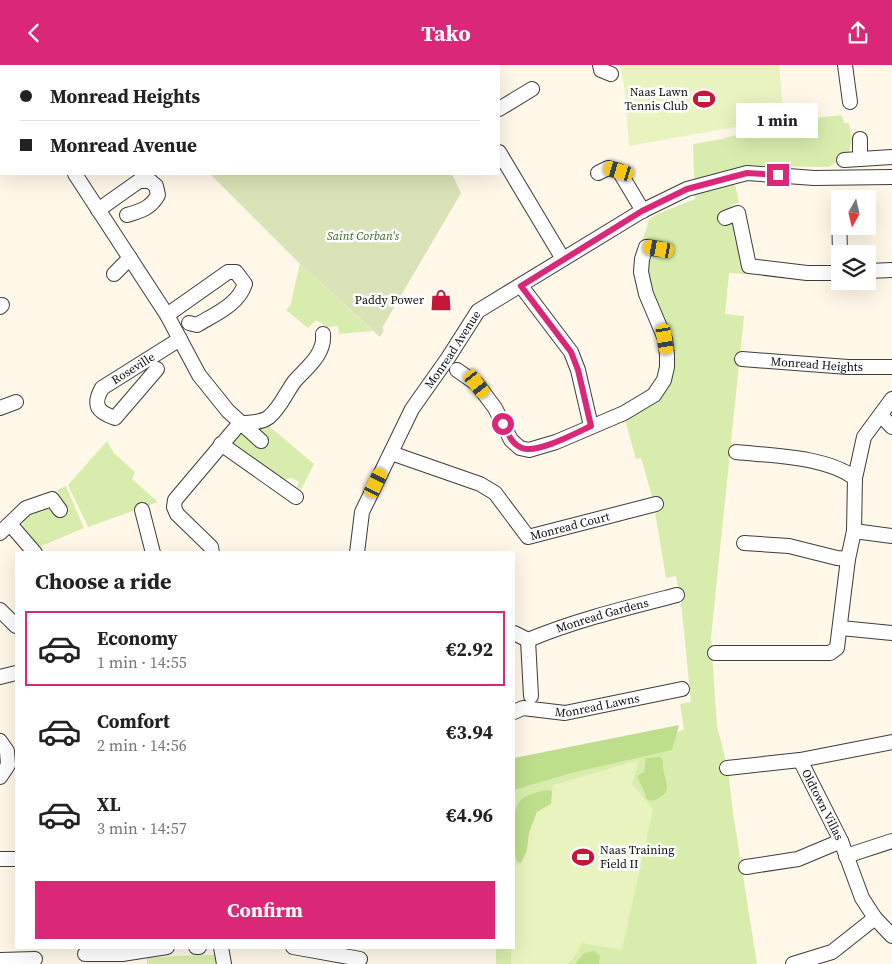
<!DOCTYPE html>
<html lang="en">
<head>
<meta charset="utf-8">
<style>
	:root { --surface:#fff; --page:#f2f2f2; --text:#222; --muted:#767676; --line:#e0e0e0; --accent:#db2777 }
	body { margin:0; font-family:"Source Serif 4",serif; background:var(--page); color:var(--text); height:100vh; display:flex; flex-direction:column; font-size:19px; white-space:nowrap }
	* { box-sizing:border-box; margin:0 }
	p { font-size:16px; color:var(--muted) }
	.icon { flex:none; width:28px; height:28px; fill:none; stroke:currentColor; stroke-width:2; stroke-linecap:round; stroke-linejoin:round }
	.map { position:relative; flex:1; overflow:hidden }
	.side { position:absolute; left:15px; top:486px; width:500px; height:398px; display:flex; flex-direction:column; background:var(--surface); border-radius:0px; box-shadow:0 5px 20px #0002 }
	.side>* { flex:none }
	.hud { position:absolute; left:0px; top:0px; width:500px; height:110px; box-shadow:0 5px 20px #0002; display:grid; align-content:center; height:110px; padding:0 20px; background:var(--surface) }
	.needle { width:32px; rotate:188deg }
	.tools { position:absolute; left:831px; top:125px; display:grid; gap:10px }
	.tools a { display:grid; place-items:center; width:45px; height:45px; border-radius:0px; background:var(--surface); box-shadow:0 5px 20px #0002; font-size:25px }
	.end { position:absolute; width:22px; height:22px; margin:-11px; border:6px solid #db2777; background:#fff; box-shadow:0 0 0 2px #fff }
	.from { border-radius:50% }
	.bubble { position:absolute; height:35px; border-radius:0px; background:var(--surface); box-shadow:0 5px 20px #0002; font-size:16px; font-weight:700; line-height:35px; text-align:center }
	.car { position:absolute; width:15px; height:30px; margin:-15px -8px; border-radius:6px; box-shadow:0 0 4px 1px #0007; background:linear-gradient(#f5c518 24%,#345 0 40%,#f5c518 0 76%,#345 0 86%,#f5c518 0) }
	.hud b { display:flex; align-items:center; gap:18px; height:48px; font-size:19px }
	.hud b+b { border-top:1px solid var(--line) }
	.hud i { width:12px; height:12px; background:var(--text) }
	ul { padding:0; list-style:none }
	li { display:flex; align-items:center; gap:15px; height:75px; margin:0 10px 8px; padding:0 10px; border:2px solid transparent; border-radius:0px }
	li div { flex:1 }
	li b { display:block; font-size:19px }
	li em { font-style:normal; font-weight:700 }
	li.on { border-color:var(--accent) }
	li>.icon { width:45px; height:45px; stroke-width:1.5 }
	h2 { padding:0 20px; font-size:22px; line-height:60px }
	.action { display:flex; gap:10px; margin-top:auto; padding:10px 20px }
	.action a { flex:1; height:58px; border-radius:0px; background:var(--accent); color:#fff; font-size:20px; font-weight:700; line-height:58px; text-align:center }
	header { display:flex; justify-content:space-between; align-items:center; height:65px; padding:0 20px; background:var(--accent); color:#fff; font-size:22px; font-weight:700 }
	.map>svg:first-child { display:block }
	.green { fill:#d8edad }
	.forest { fill:#bddf8b }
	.cemetery { fill:#dae2b7 }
	.pitch { fill:#e9f3c0 }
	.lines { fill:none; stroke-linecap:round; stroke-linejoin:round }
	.minor-casing { stroke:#3d3d3d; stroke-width:16 }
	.major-casing { stroke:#1b1b1b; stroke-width:19 }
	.minor { stroke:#fff; stroke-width:14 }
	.major { stroke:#ffbe57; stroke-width:16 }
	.route { stroke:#db2777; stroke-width:6 }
	.labels { text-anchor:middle; stroke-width:5; stroke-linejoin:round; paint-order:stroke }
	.poi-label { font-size:12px; fill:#0a0a0a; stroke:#fff; text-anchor:end }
	.park-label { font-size:12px; font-style:italic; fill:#326715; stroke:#fff }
	.street-label { font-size:12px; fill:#0a0a0a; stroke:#fff }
</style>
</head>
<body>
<header><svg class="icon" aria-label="back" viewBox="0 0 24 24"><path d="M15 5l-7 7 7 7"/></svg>Tako<svg class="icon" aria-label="share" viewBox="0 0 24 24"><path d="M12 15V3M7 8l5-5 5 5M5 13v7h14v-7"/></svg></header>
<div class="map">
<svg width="892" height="899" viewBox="0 0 892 899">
	<rect width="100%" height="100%" fill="#fff7e7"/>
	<path class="green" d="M842,50L844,58H849L852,75L849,89L829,102L742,101L735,119L739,138L733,139L732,144L745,209L729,208L725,249L744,251L711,572L717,661L728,704L733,748L757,899H496V883L514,882V703L556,693L684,665L680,639L691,637L681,538L676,511L666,513L653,435L641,393L636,394L625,355C649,341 654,340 668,316L647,218V197L658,188L660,180L642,177L649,155L655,150L695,134L693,79L722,74L788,56Z
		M300,199L373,266L339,269L338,261L327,262L316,255L308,263L286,245L290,241Z
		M269,361L314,399L301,425L297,422L299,417L292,413L279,415L227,379L237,367L245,369Z
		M107,376L114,388L135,407L132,414L158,437L88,462L68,420Z
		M66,421L84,463L39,482L22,465L23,454L39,443L48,444L60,436L57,425Z
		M216,890L218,899H147V893L173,891Z"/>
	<path class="forest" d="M679,660L672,685L571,708L514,725V693Z
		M660,692L663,695C661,715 679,727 652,736L646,734C645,725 640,719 637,711L644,707L646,693Z
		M547,725L552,726L551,739L537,747L529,768L527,787L521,798L517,796C514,785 514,775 514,764C514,737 519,730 547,725Z
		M595,886L600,891L599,899H575L584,888Z"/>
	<path class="cemetery" d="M344,0H479L343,1Z
		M210,109H452L461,128L382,263L384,265L380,272L300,199Z"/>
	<path class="pitch" d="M620,0H779L783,42L779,54L629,81L625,25Z
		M639,695L632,719L653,744L622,885L582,878L572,895L565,899H511V883L514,882V801L521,798L527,785L529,768L537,747L551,739L553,720Z"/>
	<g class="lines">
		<g class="minor-casing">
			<g id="minor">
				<path d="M600,0L601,5L611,9"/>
				<path d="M845,0L850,37"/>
				<path d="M499,44L532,24"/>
				<path d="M860,74V94"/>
				<path d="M499,87L563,194"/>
				<path d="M844,95L892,92"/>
				<path d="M598,108L608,103L619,106L643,146"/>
				<path d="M75,109L167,250L199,310L228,346L261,376"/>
				<path d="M98,145L139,116H150L156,121L158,130C151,143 141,146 127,150"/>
				<path d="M839,145L840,189"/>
				<path d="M725,153L738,148L749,201L807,208H840"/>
				<path d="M868,206L892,205"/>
				<path d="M114,209L130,193"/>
				<path d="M521,221L571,287L578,305L591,361"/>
				<path d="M0,242L2,240"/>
				<path d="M167,250L228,207H236L245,219C238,240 215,249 197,260L189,258"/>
				<path id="s1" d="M742,294L848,302H892"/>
				<path id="s2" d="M157,304L115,353C98,347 92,341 102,323L180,274"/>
				<path d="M457,305L477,319L495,343L511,375L520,383L529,385L556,377L624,348L654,330L664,315L667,302V290L665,274L646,229L641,207L642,194L646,182L659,184"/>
				<path d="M0,343L16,337"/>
				<path d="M881,350L892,362"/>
				<path d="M221,379L296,432"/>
				<path d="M736,387C773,391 824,391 855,413"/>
				<path id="s3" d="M391,388L480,419L495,428L528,472L656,439"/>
				<path d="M142,445L153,488"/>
				<path d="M10,459L35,488"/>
				<path d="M854,466L892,471"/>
				<path d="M0,468L26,443L52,434L60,445"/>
				<path d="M744,478L789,481L837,493L848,494"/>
				<path d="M212,488L211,482L177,449L174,442L175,435L240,358C249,358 261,358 269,352C280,343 286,328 294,317C306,303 325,290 323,269"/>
				<path id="s4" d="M357,488L362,447L412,344L448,293L478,246L642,146L687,124L747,108L814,113L892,112"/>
				<path d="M0,545L16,561"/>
				<path d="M841,563L892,568"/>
				<path id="s5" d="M514,568L528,575C576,555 626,543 677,530"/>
				<path d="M528,575L531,631"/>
				<path d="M715,588H830L837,583L848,494L854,466L855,413L864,372L892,334"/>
				<path d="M0,612L16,608"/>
				<path id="s6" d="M514,647L523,643L565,648L682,624"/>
				<path d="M0,676L7,686L8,700L0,712"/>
				<path id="s7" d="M800,695L841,776L862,833L875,853L892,871"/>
				<path d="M727,703L800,695L892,677"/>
				<path d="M846,791L892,776"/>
				<path d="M0,794H16"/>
				<path d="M746,802L798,794L841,776"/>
				<path d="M196,882H199"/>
				<path d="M221,882L224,899"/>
				<path d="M293,882L360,894"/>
				<path d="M85,889H122L167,882"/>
				<path d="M0,895L35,894"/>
				<path d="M793,899L832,887L875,853"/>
			</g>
		</g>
		<g class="major-casing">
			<path id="major" d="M71,1L73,0
				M0,51L1,50"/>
		</g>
		<use href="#minor" class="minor"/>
		<use href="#major" class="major"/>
	</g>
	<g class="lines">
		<path class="route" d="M503,359C508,368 511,379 522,383C537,389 576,368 591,361L578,305L571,287L521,221L642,146L687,124L747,108L778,110"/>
	</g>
	<defs>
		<g id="stadium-bare" transform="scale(1.725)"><path d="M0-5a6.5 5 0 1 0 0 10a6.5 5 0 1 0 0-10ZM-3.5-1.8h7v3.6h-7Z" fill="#c71538" stroke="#fff" stroke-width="2.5" paint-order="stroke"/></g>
		<g id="shop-bare" transform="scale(1.725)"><path d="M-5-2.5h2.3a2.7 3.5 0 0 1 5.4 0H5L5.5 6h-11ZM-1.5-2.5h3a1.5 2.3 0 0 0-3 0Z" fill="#c71538" stroke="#fff" stroke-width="2.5" paint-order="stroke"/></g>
	</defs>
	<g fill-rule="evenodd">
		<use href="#stadium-bare" x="704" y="34"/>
		<use href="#shop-bare" x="441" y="235"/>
		<use href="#stadium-bare" x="583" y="792"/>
	</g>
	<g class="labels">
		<g class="poi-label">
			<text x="688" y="31">Naas Lawn<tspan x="688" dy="14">Tennis Club</tspan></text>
			<text x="424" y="239">Paddy Power</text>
			<text x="600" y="789" text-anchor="start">Naas Training<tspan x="600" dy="14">Field II</tspan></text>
		</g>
		<g class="park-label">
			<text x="363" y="175">Saint Corban's</text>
		</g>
		<g class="street-label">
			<text dy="4" stroke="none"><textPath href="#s4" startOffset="228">Monread Avenue</textPath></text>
			<text dy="4" stroke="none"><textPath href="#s1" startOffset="75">Monread Heights</textPath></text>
			<text dy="4" stroke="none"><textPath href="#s2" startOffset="142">Roseville</textPath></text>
			<text dy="4" stroke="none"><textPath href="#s3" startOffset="210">Monread Court</textPath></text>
			<text dy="4" stroke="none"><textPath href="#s5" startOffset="94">Monread Gardens</textPath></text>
			<text dy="4" stroke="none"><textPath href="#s6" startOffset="85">Monread Lawns</textPath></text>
			<text dy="4" stroke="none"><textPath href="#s7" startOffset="50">Oldtown Villas</textPath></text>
		</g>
	</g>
</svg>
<div class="tools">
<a><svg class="needle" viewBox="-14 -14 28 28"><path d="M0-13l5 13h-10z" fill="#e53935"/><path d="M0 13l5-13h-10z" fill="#767676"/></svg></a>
<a><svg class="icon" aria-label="layers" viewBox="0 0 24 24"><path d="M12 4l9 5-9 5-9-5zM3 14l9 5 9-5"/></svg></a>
</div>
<i class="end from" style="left:503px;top:359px"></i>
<i class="end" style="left:778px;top:110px"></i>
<div class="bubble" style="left:736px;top:38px;width:82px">1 min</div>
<i class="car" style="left:619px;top:106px;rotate:287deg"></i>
<i class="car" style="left:659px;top:184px;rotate:280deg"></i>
<i class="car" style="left:665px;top:274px;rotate:171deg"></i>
<i class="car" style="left:477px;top:319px;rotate:142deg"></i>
<i class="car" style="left:376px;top:418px;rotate:26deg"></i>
<div class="hud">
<b><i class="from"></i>Monread Heights</b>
<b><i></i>Monread Avenue</b>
</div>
<section class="side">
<h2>Choose a ride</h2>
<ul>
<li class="on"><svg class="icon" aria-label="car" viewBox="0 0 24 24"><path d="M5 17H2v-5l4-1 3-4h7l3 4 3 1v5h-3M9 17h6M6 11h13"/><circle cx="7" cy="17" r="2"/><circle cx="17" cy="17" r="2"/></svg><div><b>Economy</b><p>1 min · 14:55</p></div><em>€2.92</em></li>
<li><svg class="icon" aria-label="car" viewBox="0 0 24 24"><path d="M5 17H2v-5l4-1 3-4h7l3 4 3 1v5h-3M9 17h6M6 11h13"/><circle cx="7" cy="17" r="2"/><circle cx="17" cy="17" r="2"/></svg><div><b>Comfort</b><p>2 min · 14:56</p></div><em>€3.94</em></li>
<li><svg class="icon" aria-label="car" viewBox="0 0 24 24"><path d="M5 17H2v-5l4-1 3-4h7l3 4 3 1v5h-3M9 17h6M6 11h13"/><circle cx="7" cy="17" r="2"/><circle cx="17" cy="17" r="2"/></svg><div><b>XL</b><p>3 min · 14:57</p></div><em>€4.96</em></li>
</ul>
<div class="action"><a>Confirm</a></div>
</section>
</div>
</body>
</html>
